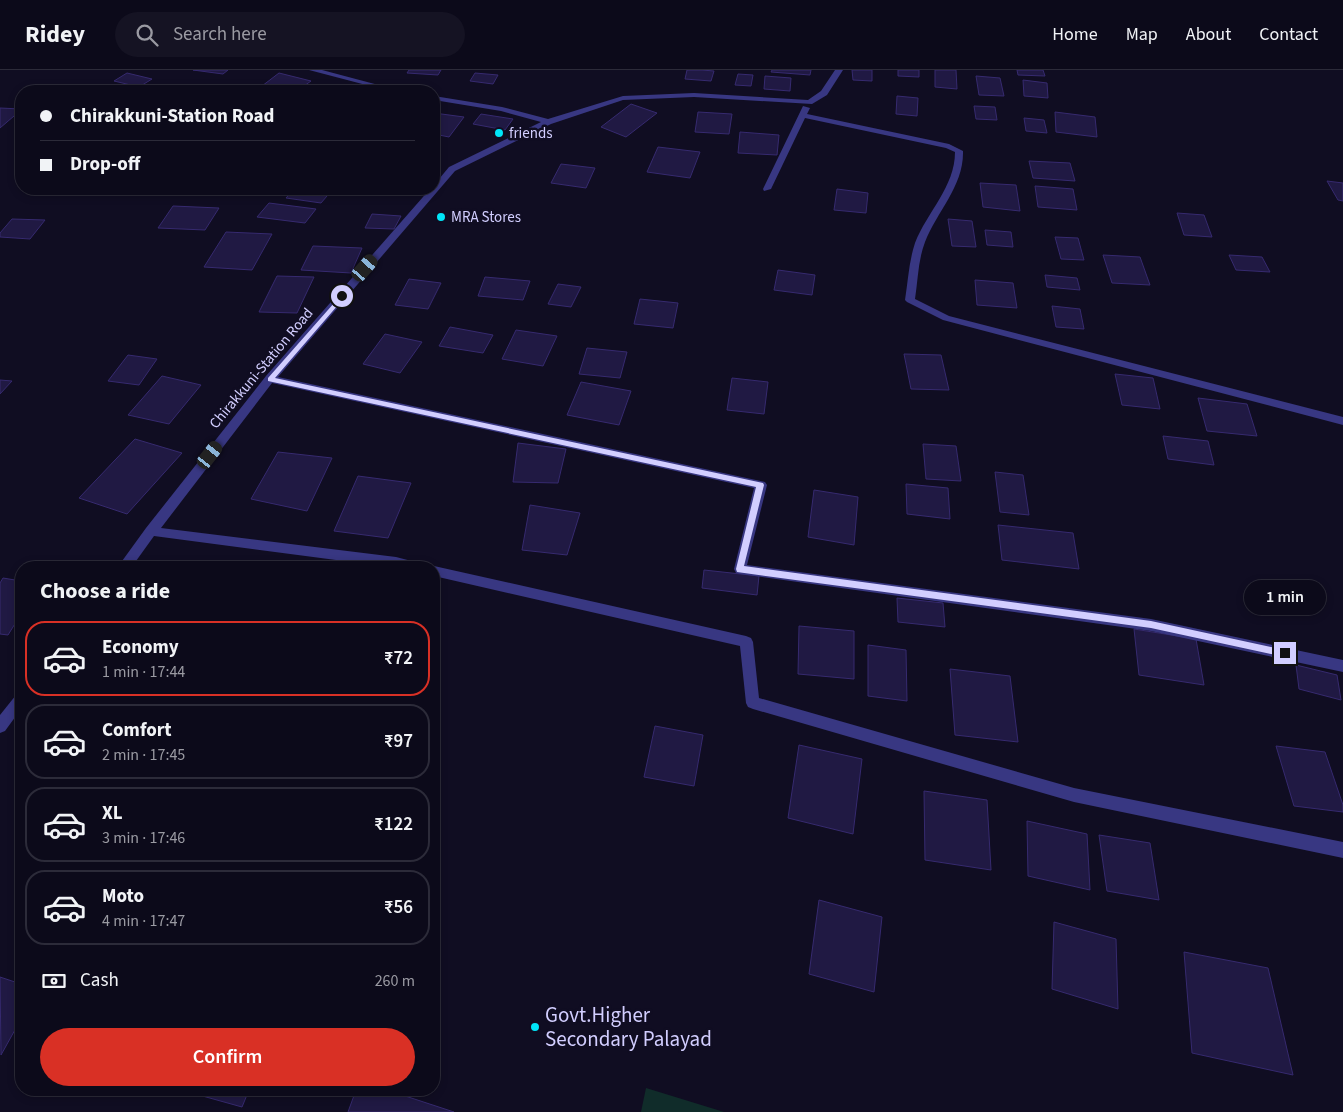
<!DOCTYPE html>
<html lang="en">
<head>
<meta charset="utf-8">
<style>
	:root { --surface:#0c0a1a; --page:#151323; --text:#f1f3f6; --muted:#9a9aa2; --line:#2c2b39; --accent:#d93025 }
	body { margin:0; font-family:"Source Sans 3",sans-serif; background:var(--page); color:var(--text); height:100vh; display:flex; flex-direction:column; font-size:19px; white-space:nowrap }
	* { box-sizing:border-box; margin:0 }
	p { font-size:16px; color:var(--muted) }
	.icon { flex:none; width:28px; height:28px; fill:none; stroke:currentColor; stroke-width:2; stroke-linecap:round; stroke-linejoin:round }
	.map { position:relative; flex:1; overflow:hidden }
	.sheet { position:absolute; left:15px; top:491px; width:425px; height:535px; display:flex; flex-direction:column; background:var(--surface); border-radius:20px; box-shadow:0 2px 8px #0003,0 0 0 1px var(--line) }
	.sheet>* { flex:none }
	.hud { position:absolute; left:15px; top:15px; width:425px; height:110px; border-radius:20px; box-shadow:0 2px 8px #0003,0 0 0 1px var(--line); display:grid; align-content:center; height:110px; padding:0 25px; background:var(--surface) }
	.end { position:absolute; width:22px; height:22px; margin:-11px; border:6px solid #d2ceff; background:#111; box-shadow:0 0 0 2px #111 }
	.from { border-radius:50% }
	.bubble { position:absolute; height:35px; border-radius:18px; background:var(--surface); box-shadow:0 2px 8px #0003,0 0 0 1px var(--line); font-size:16px; font-weight:600; line-height:35px; text-align:center }
	.car { position:absolute; width:15px; height:30px; margin:-15px -8px; border-radius:6px; box-shadow:0 0 4px 1px #0007; background:linear-gradient(#222 24%,#8ab4d8 0 40%,#222 0 76%,#8ab4d8 0 86%,#222 0) }
	.hud b { display:flex; align-items:center; gap:18px; height:48px; font-size:19px }
	.hud b+b { border-top:1px solid var(--line) }
	.hud i { width:12px; height:12px; background:var(--text) }
	ul { padding:0; list-style:none }
	li { display:flex; align-items:center; gap:15px; height:75px; margin:0 10px 8px; padding:0 15px; border:2px solid var(--line); border-radius:20px }
	li div { flex:1 }
	li b { display:block; font-size:19px }
	li em { font-style:normal; font-weight:600 }
	li.on { border-color:var(--accent) }
	li>.icon { width:45px; height:45px; stroke-width:1.5 }
	h2 { padding:0 25px; font-size:22px; line-height:60px }
	.pay { display:flex; align-items:center; gap:12px; height:55px; padding:0 25px; font-size:19px }
	.pay p { margin-inline-start:auto }
	.primary-button { display:flex; gap:10px; margin-top:auto; padding:10px 25px }
	.primary-button a { flex:1; height:58px; border-radius:30px; background:var(--accent); color:#fff; font-size:20px; font-weight:600; line-height:58px; text-align:center }
	header { display:flex; align-items:center; gap:30px; box-sizing:border-box; height:70px; padding:0 25px; background:var(--surface); border-bottom:1px solid var(--line) }
	header strong { font-size:24px }
	nav { display:flex; gap:28px; margin-inline-start:auto; font-size:18px }
	.search { width:350px; height:45px; background:var(--page); display:flex; align-items:center; gap:12px; box-sizing:border-box; padding:0 18px; border-radius:28px; color:var(--muted); font-size:19px }
	.map>svg:first-child { display:block }
	.green { fill:#102c2a }
	.building { fill:#201943; stroke:#362a6f }
	.lines { fill:none; stroke-linecap:round; stroke-linejoin:round }
	.minor { fill:#383782; fill-rule:evenodd }
	.route { fill:#d2ceff }
	.poi-dot { fill:#00e6f9; stroke:#100d22; stroke-width:2 }
	.labels { text-anchor:middle; stroke-width:5; stroke-linejoin:round; paint-order:stroke }
	.far-poi-label { font-size:15px; fill:#d2ceff; stroke:#100d22; text-anchor:start }
	.far-street-label { font-size:15px; fill:#d2ceff; stroke:#100d22 }
	.near-poi-label { font-size:21px; fill:#d2ceff; stroke:#100d22; text-anchor:start }
</style>
</head>
<body>
<header>
<strong>Ridey</strong>
<div class="search"><svg class="icon" aria-label="search" viewBox="0 0 24 24"><circle cx="10" cy="10" r="6"/><path d="M15 15l6 6"/></svg>Search here</div>
<nav><a>Home</a><a>Map</a><a>About</a><a>Contact</a></nav>
</header>
<div class="map">
<svg width="1343" height="1042" viewBox="0 0 1343 1042">
	<rect width="100%" height="100%" fill="#100d22"/>
	<path class="green" d="M646,1018L724,1042H641Z"/>
	<path class="building" d="M193,0H228L223,4Z
		M409,0H441L438,5L407,3Z
		M687,0H702L714,1L711,11L685,9Z
		M772,0H811L810,5L771,2Z
		M852,0H872V11L853,10Z
		M898,0H919V7L898,6Z
		M935,0H956L957,19L935,17Z
		M1017,0H1043L1045,6L1018,5Z
		M127,3L152,9L139,17L114,11Z
		M279,3L311,11L297,21H283L262,16Z
		M475,3L498,5L493,14L470,11Z
		M738,4L753,5L751,16L735,15Z
		M765,6L791,8L790,21L764,19Z
		M976,6L1000,8L1004,26L979,25Z
		M1023,10L1047,13L1048,28L1024,26Z
		M210,15L230,16L226,21H205Z
		M327,15L348,18L345,21H322Z
		M897,26L918,28L917,46L896,44Z
		M631,34L657,43L626,67L601,57Z
		M974,36L995,37L997,50L976,49Z
		M0,38L21,39V40L0,58Z
		M698,42L732,44L729,64L695,62Z
		M1055,42L1095,47L1097,67L1056,62Z
		M434,43L464,47L449,67L434,64Z
		M481,44L513,49L505,60L473,54Z
		M1024,48L1044,50L1047,63L1026,61Z
		M740,62L779,65L777,85L738,83Z
		M658,77L700,82L690,108L647,102Z
		M1029,91L1070,93L1075,111L1033,108Z
		M561,94L595,98L586,118L551,113Z
		M1327,111L1343,113V131L1338,130Z
		M980,113L1016,115L1020,141L983,137Z
		M1035,116L1073,119L1077,140L1038,137Z
		M294,119H333L321,133L286,128Z
		M386,119H417L414,125L384,122Z
		M837,119L868,123L866,143L834,140Z
		M269,133L316,139L305,153L257,147Z
		M173,136L219,138L205,160L158,158Z
		M1177,143L1204,145L1212,167L1184,165Z
		M372,144L401,146L394,159L365,158Z
		M12,149L45,150L30,169L0,167V163Z
		M948,149L972,151L976,177L952,176Z
		M985,160L1011,162L1013,177L987,175Z
		M226,162L272,164L252,200L204,197Z
		M1055,167L1078,168L1084,190L1061,189Z
		M313,176L362,178L351,203L301,200Z
		M1103,185L1140,187L1150,215L1112,213Z
		M1229,185L1262,187L1270,202L1236,200Z
		M778,200L815,205L812,225L774,220Z
		M1045,205L1077,208L1080,220L1047,217Z
		M277,206L314,207L297,243L259,242Z
		M485,207L530,211L523,230L478,226Z
		M409,209L441,213L428,239L395,235Z
		M975,210L1013,213L1017,238L977,235Z
		M558,214L581,217L571,237L548,234Z
		M640,229L678,233L673,258L634,254Z
		M1052,236L1080,239L1084,259L1056,257Z
		M450,257L493,265L483,283L439,276Z
		M516,260L557,266L543,296L502,289Z
		M385,264L422,272L400,303L363,294Z
		M587,278L627,282L620,308L579,304Z
		M904,284L941,285L949,320L911,319Z
		M128,285L157,289L139,315L108,311Z
		M1115,304L1153,308L1160,339L1122,335Z
		M162,306L201,315L169,354L128,345Z
		M732,308L768,312L764,344L727,340Z
		M0,310L12,311L0,324Z
		M581,312L631,321L619,355L567,345Z
		M1198,328L1247,334L1257,366L1207,361Z
		M1163,366L1208,371L1214,395L1168,389Z
		M135,369L182,383L127,444L79,428Z
		M518,373L566,379L558,413L513,412Z
		M923,374L956,376L961,411L926,409Z
		M278,382L332,388L307,441L251,429Z
		M995,402L1023,405L1029,445L1000,442Z
		M358,406L411,413L388,468L334,461Z
		M906,414L948,418L950,449L907,444Z
		M814,420L858,427L854,475L808,467Z
		M530,435L580,443L567,485L522,480Z
		M998,455L1073,463L1079,499L1002,490Z
		M704,500L759,506L757,525L702,518Z
		M3,508L21,511V544L8,565L0,564V513Z
		M897,528L943,533L945,557L898,552Z
		M799,556L854,561V609L798,604Z
		M1134,559L1196,569L1204,615L1139,605Z
		M868,575L906,580L907,631L868,626Z
		M1296,595L1337,605L1341,630L1299,619Z
		M950,599L1010,606L1018,672L955,665Z
		M655,656L703,665L694,716L644,707Z
		M799,675L862,689L853,764L788,748Z
		M1276,676L1325,682L1343,735V742L1294,736Z
		M924,721L987,730L991,800L925,790Z
		M1027,751L1087,764L1090,820L1028,806Z
		M1099,765L1150,773L1159,830L1107,821Z
		M819,830L882,847L874,922L809,904Z
		M1054,852L1116,869L1118,939L1052,919Z
		M1184,882L1268,898L1293,1005L1192,983Z
		M0,907L21,914V949L1,985Z
		M181,1020H249L242,1037Z
		M356,1020H387L454,1042H348Z"/>
	<g class="lines">
		<path class="minor" d="M309,0H322L401,21H389Z
			M835,0H843L827,25L812,34L694,27L623,30L551,54L455,101L278,307L765,412L767,415L747,495L1151,549L1343,590V602L1151,561L740,504L736,503L734,499L754,418L272,313L161,458L396,487L423,494L425,498H397L154,466L131,498H117L146,458L266,306L430,119H434V115L449,97L541,52L501,41L434,30V26L502,37L548,49L623,26L694,23L808,30L821,21Z
			M803,36L810,38L807,44L949,74L963,81C964,116 937,141 925,172C918,190 918,210 915,229L949,246L1343,347V355L943,250L907,232L905,230C908,211 909,191 915,173C927,142 955,117 955,82L946,78L805,48L771,119L764,121L763,119Z
			M434,496L746,566L751,568L753,572L759,628L1074,718L1343,772V788L1074,732L753,639L748,637L746,633L740,576L434,506V498H430Z
			M21,623V639L5,661L0,663V645L16,625Z"/>
	</g>
	<path class="route" d="M342,224L345,226L344,228L275,308L763,413L764,415L744,496L1151,551L1285,580L1290,583L1285,587L1151,558L737,502L736,499L756,417L268,311V308Z"/>
	<g class="poi-dot">
		<circle cx="499" cy="63" r="5"/>
		<circle cx="441" cy="147" r="5"/>
		<circle cx="535" cy="957" r="5"/>
	</g>
	<g class="labels">
		<g class="far-poi-label">
			<text x="509" y="68">friends</text>
			<text x="451" y="152">MRA Stores</text>
		</g>
		<g class="far-street-label">
			<text transform="translate(261 298) rotate(-50)" y="5">Chirakkuni-Station Road</text>
		</g>
		<g class="near-poi-label">
			<text x="545" y="952">Govt.Higher<tspan x="545" dy="24">Secondary Palayad</tspan></text>
		</g>
	</g>
</svg>
<i class="end from" style="left:342px;top:226px"></i>
<i class="end" style="left:1285px;top:583px"></i>
<div class="bubble" style="left:1244px;top:510px;width:82px">1 min</div>
<i class="car" style="left:365px;top:198px;rotate:41deg"></i>
<i class="car" style="left:210px;top:385px;rotate:38deg"></i>
<div class="hud">
<b><i class="from"></i>Chirakkuni-Station Road</b>
<b><i></i>Drop-off</b>
</div>
<section class="sheet">
<h2>Choose a ride</h2>
<ul>
<li class="on"><svg class="icon" aria-label="car" viewBox="0 0 24 24"><path d="M5 17H2v-5l4-1 3-4h7l3 4 3 1v5h-3M9 17h6M6 11h13"/><circle cx="7" cy="17" r="2"/><circle cx="17" cy="17" r="2"/></svg><div><b>Economy</b><p>1 min · 17:44</p></div><em>₹72</em></li>
<li><svg class="icon" aria-label="car" viewBox="0 0 24 24"><path d="M5 17H2v-5l4-1 3-4h7l3 4 3 1v5h-3M9 17h6M6 11h13"/><circle cx="7" cy="17" r="2"/><circle cx="17" cy="17" r="2"/></svg><div><b>Comfort</b><p>2 min · 17:45</p></div><em>₹97</em></li>
<li><svg class="icon" aria-label="car" viewBox="0 0 24 24"><path d="M5 17H2v-5l4-1 3-4h7l3 4 3 1v5h-3M9 17h6M6 11h13"/><circle cx="7" cy="17" r="2"/><circle cx="17" cy="17" r="2"/></svg><div><b>XL</b><p>3 min · 17:46</p></div><em>₹122</em></li>
<li><svg class="icon" aria-label="car" viewBox="0 0 24 24"><path d="M5 17H2v-5l4-1 3-4h7l3 4 3 1v5h-3M9 17h6M6 11h13"/><circle cx="7" cy="17" r="2"/><circle cx="17" cy="17" r="2"/></svg><div><b>Moto</b><p>4 min · 17:47</p></div><em>₹56</em></li>
</ul>
<div class="pay"><svg class="icon" aria-label="cash" viewBox="0 0 24 24"><path d="M3 7h18v10H3z"/><circle cx="12" cy="12" r="2"/></svg>Cash<p>260 m</p></div>
<div class="primary-button"><a>Confirm</a></div>
</section>
</div>
</body>
</html>
